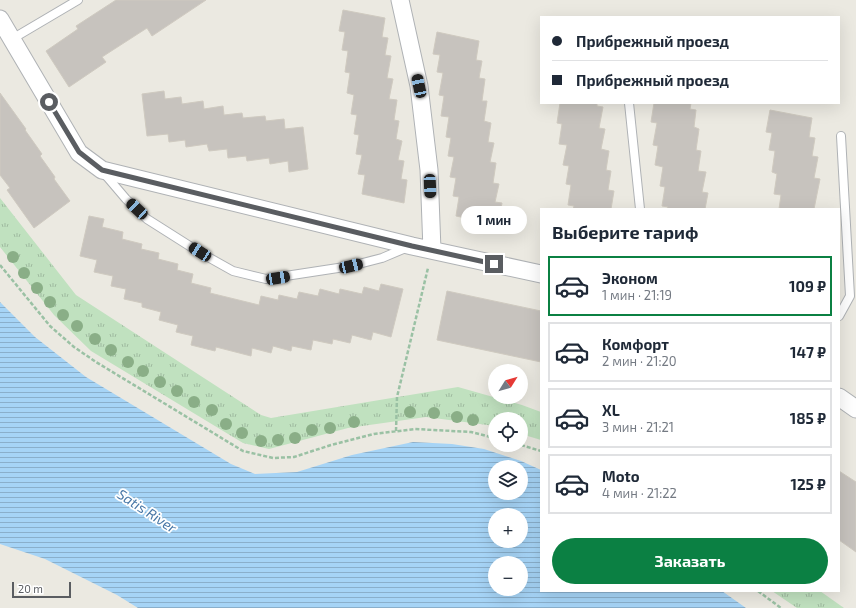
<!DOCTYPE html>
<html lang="ru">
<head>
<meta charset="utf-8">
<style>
	:root { --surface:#fff; --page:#f2f2f3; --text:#1f2937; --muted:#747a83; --line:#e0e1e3; --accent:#0b8043 }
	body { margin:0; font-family:"Exo 2",sans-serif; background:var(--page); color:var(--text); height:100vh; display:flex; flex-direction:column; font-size:15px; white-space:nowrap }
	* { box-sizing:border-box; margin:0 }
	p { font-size:13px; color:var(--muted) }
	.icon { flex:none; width:22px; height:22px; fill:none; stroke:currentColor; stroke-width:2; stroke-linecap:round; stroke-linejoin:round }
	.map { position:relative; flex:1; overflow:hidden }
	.sheet { position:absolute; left:540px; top:208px; width:300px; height:384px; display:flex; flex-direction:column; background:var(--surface); border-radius:0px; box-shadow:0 4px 16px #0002 }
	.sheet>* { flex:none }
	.hud { position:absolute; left:540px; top:16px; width:300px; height:88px; border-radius:0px; box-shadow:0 4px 16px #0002; display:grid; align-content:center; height:88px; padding:0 12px; background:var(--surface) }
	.needle { width:26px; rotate:53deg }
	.buttons { position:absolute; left:488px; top:364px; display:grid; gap:8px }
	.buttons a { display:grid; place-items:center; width:40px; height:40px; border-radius:50%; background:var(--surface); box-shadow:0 4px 16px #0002; font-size:20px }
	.scale { position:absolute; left:12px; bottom:10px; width:59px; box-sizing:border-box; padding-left:4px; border:2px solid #5a5d61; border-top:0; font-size:11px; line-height:14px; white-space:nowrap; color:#5a5d61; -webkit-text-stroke:3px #fff; paint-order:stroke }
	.end { position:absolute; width:18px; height:18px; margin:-9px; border:5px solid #5a5d61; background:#fff; box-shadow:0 0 0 2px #fff }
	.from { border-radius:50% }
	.bubble { position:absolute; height:28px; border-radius:14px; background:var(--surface); box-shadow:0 4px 16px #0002; font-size:13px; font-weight:700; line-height:28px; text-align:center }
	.car { position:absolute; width:12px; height:24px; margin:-12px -6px; border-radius:5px; box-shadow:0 0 3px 1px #0007; background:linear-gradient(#222 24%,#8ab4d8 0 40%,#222 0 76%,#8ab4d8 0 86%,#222 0) }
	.hud b { display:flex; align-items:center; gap:14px; height:38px; font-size:15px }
	.hud b+b { border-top:1px solid var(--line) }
	.hud i { width:10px; height:10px; background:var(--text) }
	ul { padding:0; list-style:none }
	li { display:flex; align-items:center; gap:12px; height:60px; margin:0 8px 6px; padding:0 4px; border:2px solid var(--line); border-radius:0px }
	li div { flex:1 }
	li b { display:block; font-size:15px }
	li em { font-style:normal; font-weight:700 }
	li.selected { border-color:var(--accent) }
	li>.icon { width:36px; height:36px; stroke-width:1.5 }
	h2 { padding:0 12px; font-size:18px; line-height:48px }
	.cta { display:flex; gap:8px; margin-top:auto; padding:8px 12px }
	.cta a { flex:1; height:46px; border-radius:24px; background:var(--accent); color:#fff; font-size:16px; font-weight:700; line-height:46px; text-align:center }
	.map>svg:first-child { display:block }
	.grass { fill:url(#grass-tufts) }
	.water { fill:url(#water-rules); fill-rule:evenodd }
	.building { fill:#c7c3be; stroke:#cfcac0 }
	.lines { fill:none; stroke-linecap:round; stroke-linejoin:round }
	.lane-casing { stroke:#afb2b5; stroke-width:10 }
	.street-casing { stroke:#afb2b5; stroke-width:19 }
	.path { stroke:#9ac1a4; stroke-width:2.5; stroke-dasharray:4 2; stroke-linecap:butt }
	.lane { stroke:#fff; stroke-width:8 }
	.street { stroke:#fff; stroke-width:17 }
	.tree { fill:#8aae87 }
	.route { stroke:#5a5d61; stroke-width:5 }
	.labels { text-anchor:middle; stroke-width:3.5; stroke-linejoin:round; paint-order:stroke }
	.water-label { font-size:14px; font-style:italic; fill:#4676a6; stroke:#fff }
</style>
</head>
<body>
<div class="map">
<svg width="856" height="608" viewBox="0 0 856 608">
	<defs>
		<pattern id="grass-tufts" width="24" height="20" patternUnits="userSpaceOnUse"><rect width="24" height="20" fill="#c0e1bf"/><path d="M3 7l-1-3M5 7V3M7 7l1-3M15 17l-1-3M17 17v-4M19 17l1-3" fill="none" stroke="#9fba9f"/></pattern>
		<pattern id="water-rules" width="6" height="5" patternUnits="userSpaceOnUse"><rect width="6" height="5" fill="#a6d4f6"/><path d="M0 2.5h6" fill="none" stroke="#8aafcb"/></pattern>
	</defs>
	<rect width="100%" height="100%" fill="#ebe9e1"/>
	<path class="grass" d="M0,198L76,295L261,415L271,418L458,387L522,405L541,412V440L521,434V419H495V426L426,417L348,428L269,449L243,443L91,351L54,315L0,247Z
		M772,591H820L844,608H797Z"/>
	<path class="water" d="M0,302L35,337L86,377L231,464L255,474L297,472L352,455L413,442L452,444L484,449L521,461L541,470V591H722L746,608H138L117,595L45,559L0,544ZM495,467H521V493H495ZM495,515H521V541H495ZM495,563H521V589H495Z"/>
	<path class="building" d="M116,0H206L152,36L147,28L102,57L106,62L69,87L46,51L78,29L76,26Z
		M343,10L385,18L382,37L388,38L385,55L391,56L387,78L393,79L389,99L397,100L394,120L399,121L396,139L402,141L398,160L404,161L401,179L407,180L404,203L362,194L365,175L358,174L362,155L356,154L359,135L354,134L357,115L351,114L354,95L347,93L350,73L345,72L348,51L342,50L345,32L339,31Z
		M437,32L479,41L476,60L482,61L479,78L485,79L482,101H487L484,121L491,123L488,142L494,143L490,162L496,163L493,183L499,184L495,202L502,203L498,225L456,216L459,197L453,196L456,178L450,177L454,157L448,156L451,138L446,137L449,117L441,116L444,96L439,95L443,73L437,72L440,55L433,54Z
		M164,91L165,99L181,97L182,104L203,101L204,109L223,106L224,115L242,113L243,118L265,116L266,121L284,119L285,129L303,127L308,169L289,172L288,161L270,164L269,158L247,161L246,156L228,158L227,149L209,151L207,144L186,147L185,140L169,142L168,134L147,136L142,94Z
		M0,93L26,129L25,130L42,154L40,156L55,177L54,179L70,201L34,228L7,190L10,188L0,175Z
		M560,103H597V106L603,107L599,128L605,129L601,149L609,151L606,170L611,171L608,190L614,191L611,209H573L574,206L568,205L571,185L566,184L569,166L563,165L567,145L559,144L562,124L557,123Z
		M654,103H691L690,109L696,110L694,127L699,129L696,150L701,151L698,171L706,172L702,192L708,193L705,209H667L668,207L662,206L665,187L660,186L663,167L655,165L658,146L653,145L657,123L651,122Z
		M770,110L812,118L809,137L815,138L812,156L818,157L814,178L820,179L814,209H779L781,195L774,194L777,174L772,172L775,151L769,150L772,133L766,132Z
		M89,216L104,219L102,227L123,232L122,239L142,244L141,249L159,253L158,259L178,264L177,270L193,274L191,283L211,288L210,293L259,305L261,296L278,300L279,295L297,299L299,292L318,296L320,289L339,294L340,289L362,294L364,287L379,291L381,284L403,289L391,337L373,332L371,340L352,335L350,343L333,339L332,344L313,340L311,350L292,346L291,351L273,346L271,353L252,348L251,356L216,347L215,351L191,345L193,336L176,332L178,325L159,320L161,312L142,307V303L124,299L126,289L111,286L113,276L94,272L97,260L80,256Z
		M447,291L541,311V362L437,340Z
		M839,471L856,482V552L839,540Z"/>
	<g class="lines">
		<g class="lane-casing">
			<path id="lane" d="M12,39L78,0
				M629,103L640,209
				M103,172L126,199L147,219L199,252L233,271L266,279L351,266L382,258L408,247
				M839,316L850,296L841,136"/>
		</g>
		<g class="street-casing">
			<path id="street" d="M400,0L419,86L429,170L432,250
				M0,19L79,153L102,170L412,246L541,274
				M839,397L856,409"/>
		</g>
		<path class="path" d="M0,265L50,326L74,347L96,362L243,451L273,458L294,457L331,445L374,434L415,429L471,432L495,438
			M396,431L397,397L428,268
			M521,445L541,451
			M758,591L781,608"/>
		<use href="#lane" class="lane"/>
		<use href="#street" class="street"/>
	</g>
	<g class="tree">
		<circle cx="13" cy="257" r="6"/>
		<circle cx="24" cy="273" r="6"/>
		<circle cx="37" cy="288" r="6"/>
		<circle cx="50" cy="302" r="6"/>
		<circle cx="63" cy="315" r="6"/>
		<circle cx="77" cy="326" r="6"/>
		<circle cx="95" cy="339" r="6"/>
		<circle cx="111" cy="350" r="6"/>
		<circle cx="128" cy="362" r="6"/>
		<circle cx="143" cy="371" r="6"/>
		<circle cx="160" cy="382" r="6"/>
		<circle cx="177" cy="391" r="6"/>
		<circle cx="194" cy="402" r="6"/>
		<circle cx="212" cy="410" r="6"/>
		<circle cx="410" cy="412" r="6"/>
		<circle cx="434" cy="413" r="6"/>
		<circle cx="457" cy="417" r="6"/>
		<circle cx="473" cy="420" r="6"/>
		<circle cx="354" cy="422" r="6"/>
		<circle cx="226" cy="424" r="6"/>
		<circle cx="330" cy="428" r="6"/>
		<circle cx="312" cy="430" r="6"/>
		<circle cx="242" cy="433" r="6"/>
		<circle cx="295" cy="438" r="6"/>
		<circle cx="278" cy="440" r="6"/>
		<circle cx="261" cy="441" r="6"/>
	</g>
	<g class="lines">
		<path class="route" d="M49,102L79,152L102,170L412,246L494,264"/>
	</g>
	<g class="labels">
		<g class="water-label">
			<text transform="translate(147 511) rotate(33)" y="5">Satis River</text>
		</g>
	</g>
</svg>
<div class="buttons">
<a><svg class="needle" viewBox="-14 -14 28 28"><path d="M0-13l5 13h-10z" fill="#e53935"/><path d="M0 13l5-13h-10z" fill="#747a83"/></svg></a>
<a><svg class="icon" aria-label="locate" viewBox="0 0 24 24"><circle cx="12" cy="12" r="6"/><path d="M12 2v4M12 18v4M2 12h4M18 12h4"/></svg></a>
<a><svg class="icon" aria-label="layers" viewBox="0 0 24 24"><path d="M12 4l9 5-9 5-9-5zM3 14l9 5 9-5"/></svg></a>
<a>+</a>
<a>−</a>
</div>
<div class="scale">20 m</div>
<i class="end from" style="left:49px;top:102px"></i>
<i class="end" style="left:494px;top:264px"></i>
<div class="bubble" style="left:461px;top:206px;width:66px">1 мин</div>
<i class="car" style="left:419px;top:86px;rotate:348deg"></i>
<i class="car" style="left:430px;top:186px;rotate:178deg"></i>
<i class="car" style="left:137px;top:209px;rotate:313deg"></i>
<i class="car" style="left:200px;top:252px;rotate:303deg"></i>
<i class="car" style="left:351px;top:266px;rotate:77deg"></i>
<i class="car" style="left:278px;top:278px;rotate:81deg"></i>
<div class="hud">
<b><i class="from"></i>Прибрежный проезд</b>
<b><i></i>Прибрежный проезд</b>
</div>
<section class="sheet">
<h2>Выберите тариф</h2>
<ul>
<li class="selected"><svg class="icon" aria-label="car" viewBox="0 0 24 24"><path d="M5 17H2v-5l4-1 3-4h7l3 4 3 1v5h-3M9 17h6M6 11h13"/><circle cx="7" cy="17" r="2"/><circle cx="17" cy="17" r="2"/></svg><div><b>Эконом</b><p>1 мин · 21:19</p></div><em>109 ₽</em></li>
<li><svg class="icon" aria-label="car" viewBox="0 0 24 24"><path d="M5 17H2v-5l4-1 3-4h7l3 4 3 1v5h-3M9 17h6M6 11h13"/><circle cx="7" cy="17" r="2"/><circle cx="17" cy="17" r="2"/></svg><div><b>Комфорт</b><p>2 мин · 21:20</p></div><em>147 ₽</em></li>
<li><svg class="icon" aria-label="car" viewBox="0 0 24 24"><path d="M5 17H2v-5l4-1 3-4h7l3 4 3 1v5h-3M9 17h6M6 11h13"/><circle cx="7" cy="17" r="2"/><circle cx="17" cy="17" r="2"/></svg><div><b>XL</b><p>3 мин · 21:21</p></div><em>185 ₽</em></li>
<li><svg class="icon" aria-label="car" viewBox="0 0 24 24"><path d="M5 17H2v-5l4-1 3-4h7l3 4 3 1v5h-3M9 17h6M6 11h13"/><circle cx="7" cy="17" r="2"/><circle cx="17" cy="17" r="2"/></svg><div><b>Moto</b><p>4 мин · 21:22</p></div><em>125 ₽</em></li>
</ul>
<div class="cta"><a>Заказать</a></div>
</section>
</div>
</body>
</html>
